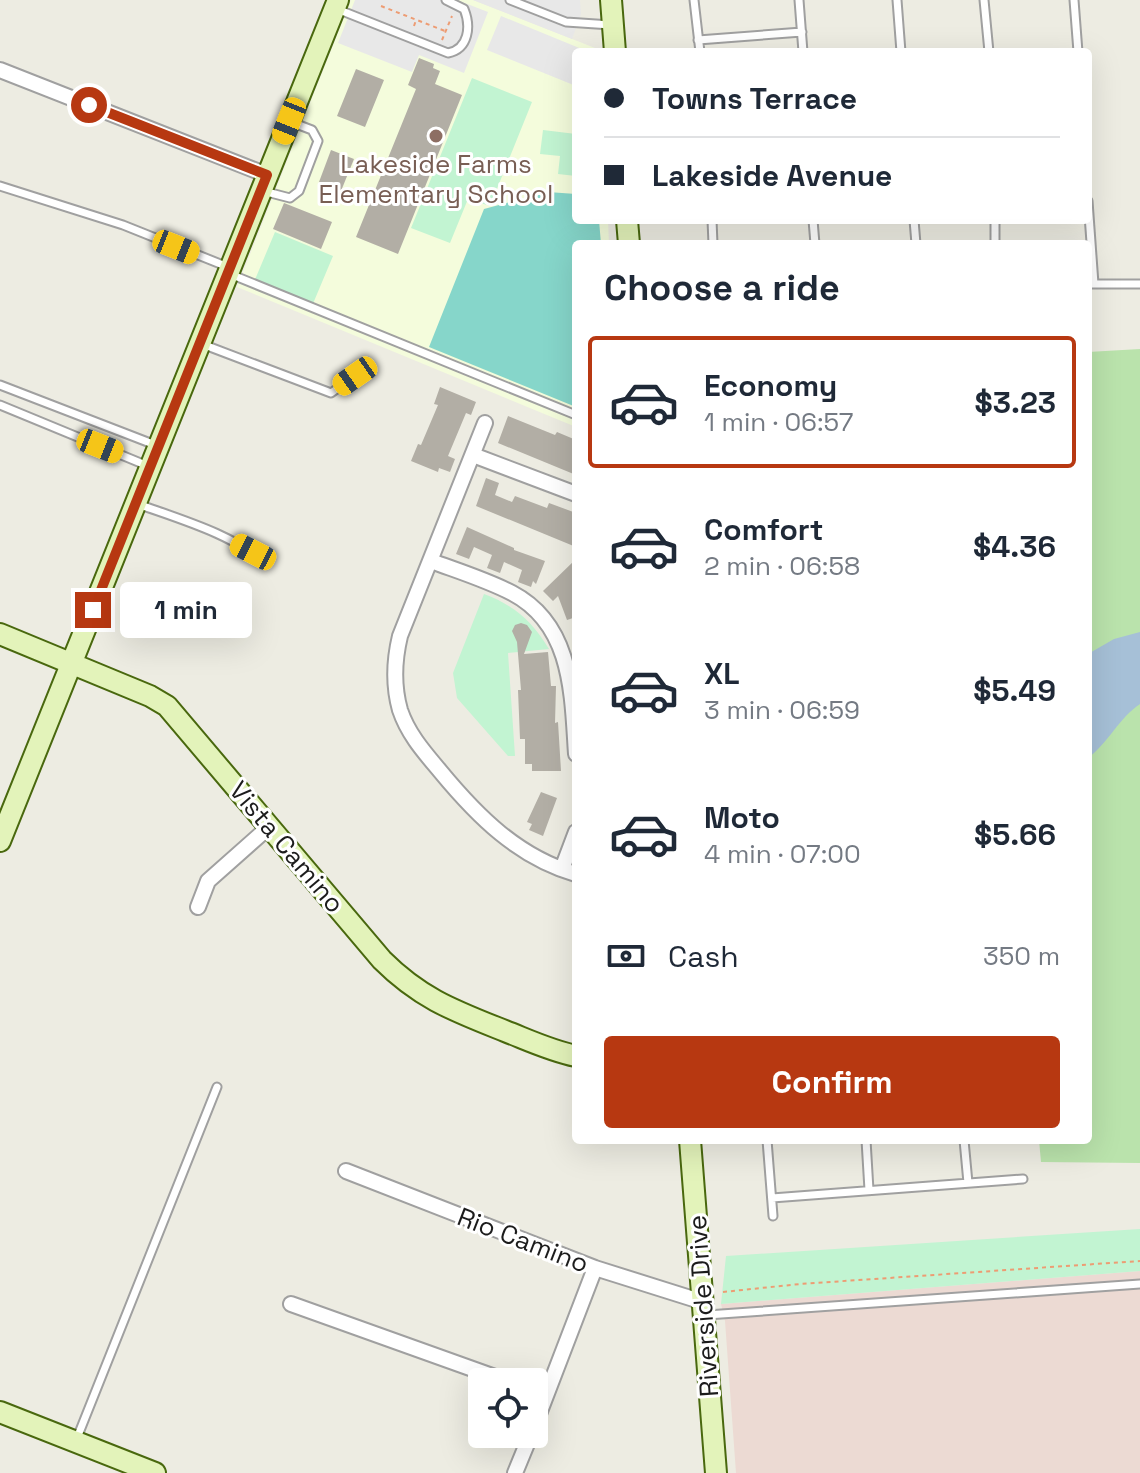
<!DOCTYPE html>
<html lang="en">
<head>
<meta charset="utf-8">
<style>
	:root { --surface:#fff; --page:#f2f2f3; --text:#1f2937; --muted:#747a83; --line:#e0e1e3; --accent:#b73811 }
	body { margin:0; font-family:"Space Grotesk",sans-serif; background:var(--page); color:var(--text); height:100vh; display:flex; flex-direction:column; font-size:30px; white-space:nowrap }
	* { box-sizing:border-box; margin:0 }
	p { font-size:26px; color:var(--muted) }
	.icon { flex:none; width:44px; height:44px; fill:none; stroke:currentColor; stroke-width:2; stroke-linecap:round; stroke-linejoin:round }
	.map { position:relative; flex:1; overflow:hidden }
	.side { position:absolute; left:572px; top:240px; width:520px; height:904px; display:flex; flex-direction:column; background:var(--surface); border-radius:8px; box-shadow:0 8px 32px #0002 }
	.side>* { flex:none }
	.guide { position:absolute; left:572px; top:48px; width:520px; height:176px; border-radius:8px; box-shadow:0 8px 32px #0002; display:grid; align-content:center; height:176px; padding:0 32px; background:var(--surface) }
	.tools { position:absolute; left:468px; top:1368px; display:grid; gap:16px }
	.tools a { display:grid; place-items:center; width:80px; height:80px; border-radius:8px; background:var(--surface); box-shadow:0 8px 32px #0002; font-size:40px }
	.end { position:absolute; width:36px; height:36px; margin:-18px; border:10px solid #b73811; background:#fff; box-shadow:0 0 0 4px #fff }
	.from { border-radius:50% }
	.bubble { position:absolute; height:56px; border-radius:8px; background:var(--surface); box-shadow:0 8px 32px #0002; font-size:26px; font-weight:700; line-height:56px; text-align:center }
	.car { position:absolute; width:24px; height:48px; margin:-24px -12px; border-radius:10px; box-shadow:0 0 6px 2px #0007; background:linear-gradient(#f5c518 24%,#345 0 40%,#f5c518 0 76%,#345 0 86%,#f5c518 0) }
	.guide b { display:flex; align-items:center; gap:28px; height:76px; font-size:30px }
	.guide b+b { border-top:2px solid var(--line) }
	.guide i { width:20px; height:20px; background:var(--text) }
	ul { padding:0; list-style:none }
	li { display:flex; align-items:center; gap:24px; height:132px; margin:0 16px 12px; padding:0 16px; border:4px solid transparent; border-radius:8px }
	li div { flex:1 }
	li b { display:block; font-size:30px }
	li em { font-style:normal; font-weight:700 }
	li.current { border-color:var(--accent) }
	li>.icon { width:72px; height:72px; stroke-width:1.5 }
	h2 { padding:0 32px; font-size:36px; line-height:96px }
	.pay { display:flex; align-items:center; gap:20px; height:88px; padding:0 32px; font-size:30px }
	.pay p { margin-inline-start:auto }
	.cta { display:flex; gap:16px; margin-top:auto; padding:16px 32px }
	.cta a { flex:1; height:92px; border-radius:8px; background:var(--accent); color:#fff; font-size:32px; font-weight:700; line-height:92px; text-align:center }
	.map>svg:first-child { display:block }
	.commercial { fill:#ecdad3 }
	.education { fill:#f4fcdc }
	.grass { fill:#bae3ac }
	.park { fill:#c2f4d2 }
	.pitch { fill:#86d6ca }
	.parking { fill:#e8e8e8 }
	.water { fill:#a6c0d7 }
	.building { fill:#b2aea5 }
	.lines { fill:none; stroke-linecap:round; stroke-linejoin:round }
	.lane-casing { stroke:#a0a0a0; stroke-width:11 }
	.street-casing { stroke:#a0a0a0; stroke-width:18 }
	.secondary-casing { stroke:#49680e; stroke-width:24 }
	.path { stroke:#ed9c73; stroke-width:2; stroke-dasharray:4 4; stroke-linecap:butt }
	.lane { stroke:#fff; stroke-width:7 }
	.street { stroke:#fff; stroke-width:14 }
	.secondary { stroke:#e3f3ba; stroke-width:20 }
	.route { stroke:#b73811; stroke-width:10 }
	.education-dot { fill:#8d6e63; stroke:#fff; stroke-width:3 }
	.labels { text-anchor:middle; stroke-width:6; stroke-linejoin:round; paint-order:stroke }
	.education-label { font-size:26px; fill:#785e54; stroke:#fff }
	.street-label { font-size:26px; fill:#1c1c1c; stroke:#fff }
</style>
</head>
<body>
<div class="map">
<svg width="1140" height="1473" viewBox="0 0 1140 1473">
	<rect width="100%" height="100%" fill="#edece2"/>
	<path class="commercial" d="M1140,1271V1473H736L725,1321L721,1304Z"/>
	<path class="education" d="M351,0H473L595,48V52H576V220H608L609,244H576V427L237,287Z"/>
	<path class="grass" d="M1140,349V1163L1041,1162L1039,1140H1088V352Z"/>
	<path class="park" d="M472,78L532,102L490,206L468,199L450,243L411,228Z
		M543,130L576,134V176L558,174L560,156L540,154Z
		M275,232L333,256L312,306L254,282Z
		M484,594C514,605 533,622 549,649L508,653L515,756H508L457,698L453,673Z
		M1140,1229V1271L721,1304L726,1256Z"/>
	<path class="pitch" d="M548,192L576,194V220H599L601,244H576V407L429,347L484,209Z"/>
	<path class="parking" d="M355,0H457L488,12L464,73L419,55L412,72L338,43Z
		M473,0H580L581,14L572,39Z
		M501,16L589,52H576V86L487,50Z"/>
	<path class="water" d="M1140,632V704C1119,718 1109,742 1088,758V654L1114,639Z"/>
	<path class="building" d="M419,58L434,64L433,68L440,71L435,84L462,95L398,254L356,237L416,89L408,85Z
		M356,69L384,80L365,127L337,116Z
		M331,150L354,159L341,191L319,182Z
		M284,203L332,222L321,249L273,229Z
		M440,387L476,402L471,415L466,413L448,456L455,459L450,472L439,468L438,472L411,461L418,444L421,445L438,405L434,404Z
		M508,416L555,435L557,432L576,440V475L498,443Z
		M486,478L499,483L495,495L512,502L515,496L547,508L549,503L576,513V547L476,506Z
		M467,527L514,548V550L545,561L536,584L533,581L531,587L518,582L522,570L504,562L500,573L487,568L492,555L474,547L469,559L456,554Z
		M576,559V617L567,620L558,596L553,601L543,591Z
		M521,623L527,625L532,632L524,654L548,652L551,686H556L555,723L558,722L561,771H532V764H525V739H520L518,690H521L517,642L512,631L515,625Z
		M541,792L557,798L543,836L529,830L532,824L527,822Z"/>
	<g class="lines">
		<g class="lane-casing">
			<path id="lane" d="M510,0L566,22L611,25
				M694,0L700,52
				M799,0L803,52
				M897,0L901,52
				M984,0L989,52
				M1074,0L1078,52
				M337,9L448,53C469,49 471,26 464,9L446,0
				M698,40L802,32
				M0,186L123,225L228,267
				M263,191L290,198L299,191L318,141L312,130L291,122
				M1088,201L1094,284
				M712,220L713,244
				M813,220L815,244
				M914,220L916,244
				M995,220V244
				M230,274L576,415
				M1088,284H1140
				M202,344L331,393L355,376
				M0,385L158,446
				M0,405L148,466
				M138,504C167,515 243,537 259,562
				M767,1140L773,1216
				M866,1140L869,1190
				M964,1140L968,1183
				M772,1198L1023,1179
				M707,1315L1140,1284
				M77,1438L217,1087"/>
		</g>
		<g class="street-casing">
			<path id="street" d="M0,70L267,175
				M485,423L400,636C394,661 393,685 400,710C408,734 424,752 440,771C478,817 518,857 576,874
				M473,455L576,494
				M431,561C458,571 487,580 512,593C573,625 572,695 576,754
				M562,869L576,832
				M198,907L208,881L270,826
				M346,1171L595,1268L703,1302
				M291,1304L509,1382
				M534,1427L595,1268
				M515,1473L531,1434"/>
		</g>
		<g class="secondary-casing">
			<path id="secondary" d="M611,0L615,52
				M627,220L629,244
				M0,634L150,696L167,706L382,960C421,999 455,1011 505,1031C528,1040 551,1051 576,1056
				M0,841L338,0
				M690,1140L716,1473
				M0,1412L155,1473"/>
		</g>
		<path class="path" d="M381,6L445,31
			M414,26L416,20
			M442,40L452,16
			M723,1292L800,1284L1140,1261"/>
		<use href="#lane" class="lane"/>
		<use href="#street" class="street"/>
		<use href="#secondary" class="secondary"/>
	</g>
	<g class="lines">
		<path class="route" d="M89,105L267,175L93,610"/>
	</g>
	<circle class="education-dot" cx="436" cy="136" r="8"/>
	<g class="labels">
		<g class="education-label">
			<text x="436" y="173">Lakeside Farms<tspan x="436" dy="30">Elementary School</tspan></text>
		</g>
		<g class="street-label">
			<text transform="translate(287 847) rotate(50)" y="9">Vista Camino</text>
			<text transform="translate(523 1240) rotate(21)" y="9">Rio Camino</text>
			<text transform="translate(703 1306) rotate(-94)" y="9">Riverside Drive</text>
		</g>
	</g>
</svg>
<div class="tools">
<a><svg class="icon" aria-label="locate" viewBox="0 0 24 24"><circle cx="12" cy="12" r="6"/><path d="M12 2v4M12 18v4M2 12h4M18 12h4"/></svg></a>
</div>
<i class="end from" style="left:89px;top:105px"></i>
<i class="end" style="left:93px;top:610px"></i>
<div class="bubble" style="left:120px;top:582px;width:132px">1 min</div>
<i class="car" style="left:289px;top:121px;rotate:202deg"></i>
<i class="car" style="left:176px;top:247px;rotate:112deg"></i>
<i class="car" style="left:355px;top:376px;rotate:235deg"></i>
<i class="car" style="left:100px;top:446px;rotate:112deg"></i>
<i class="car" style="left:253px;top:552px;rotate:297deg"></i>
<div class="guide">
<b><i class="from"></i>Towns Terrace</b>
<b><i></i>Lakeside Avenue</b>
</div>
<section class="side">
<h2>Choose a ride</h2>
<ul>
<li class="current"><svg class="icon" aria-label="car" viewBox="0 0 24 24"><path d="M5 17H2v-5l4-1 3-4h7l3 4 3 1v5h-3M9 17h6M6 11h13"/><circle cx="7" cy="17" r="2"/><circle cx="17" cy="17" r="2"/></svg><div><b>Economy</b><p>1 min · 06:57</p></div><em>$3.23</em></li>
<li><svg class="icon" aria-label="car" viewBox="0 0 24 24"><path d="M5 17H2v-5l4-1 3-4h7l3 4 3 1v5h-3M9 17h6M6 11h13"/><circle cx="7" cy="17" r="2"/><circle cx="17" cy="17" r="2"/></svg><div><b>Comfort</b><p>2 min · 06:58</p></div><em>$4.36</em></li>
<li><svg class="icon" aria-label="car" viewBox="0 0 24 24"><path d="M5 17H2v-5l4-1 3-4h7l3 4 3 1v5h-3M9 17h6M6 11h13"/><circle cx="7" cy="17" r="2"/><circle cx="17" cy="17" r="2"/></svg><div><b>XL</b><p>3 min · 06:59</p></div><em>$5.49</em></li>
<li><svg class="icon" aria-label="car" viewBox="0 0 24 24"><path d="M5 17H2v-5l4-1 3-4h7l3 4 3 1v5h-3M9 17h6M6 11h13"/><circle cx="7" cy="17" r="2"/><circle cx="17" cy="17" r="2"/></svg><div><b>Moto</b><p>4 min · 07:00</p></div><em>$5.66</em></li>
</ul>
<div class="pay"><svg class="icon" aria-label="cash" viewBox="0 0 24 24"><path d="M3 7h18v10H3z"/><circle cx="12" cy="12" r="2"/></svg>Cash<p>350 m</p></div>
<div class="cta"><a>Confirm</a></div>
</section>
</div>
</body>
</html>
